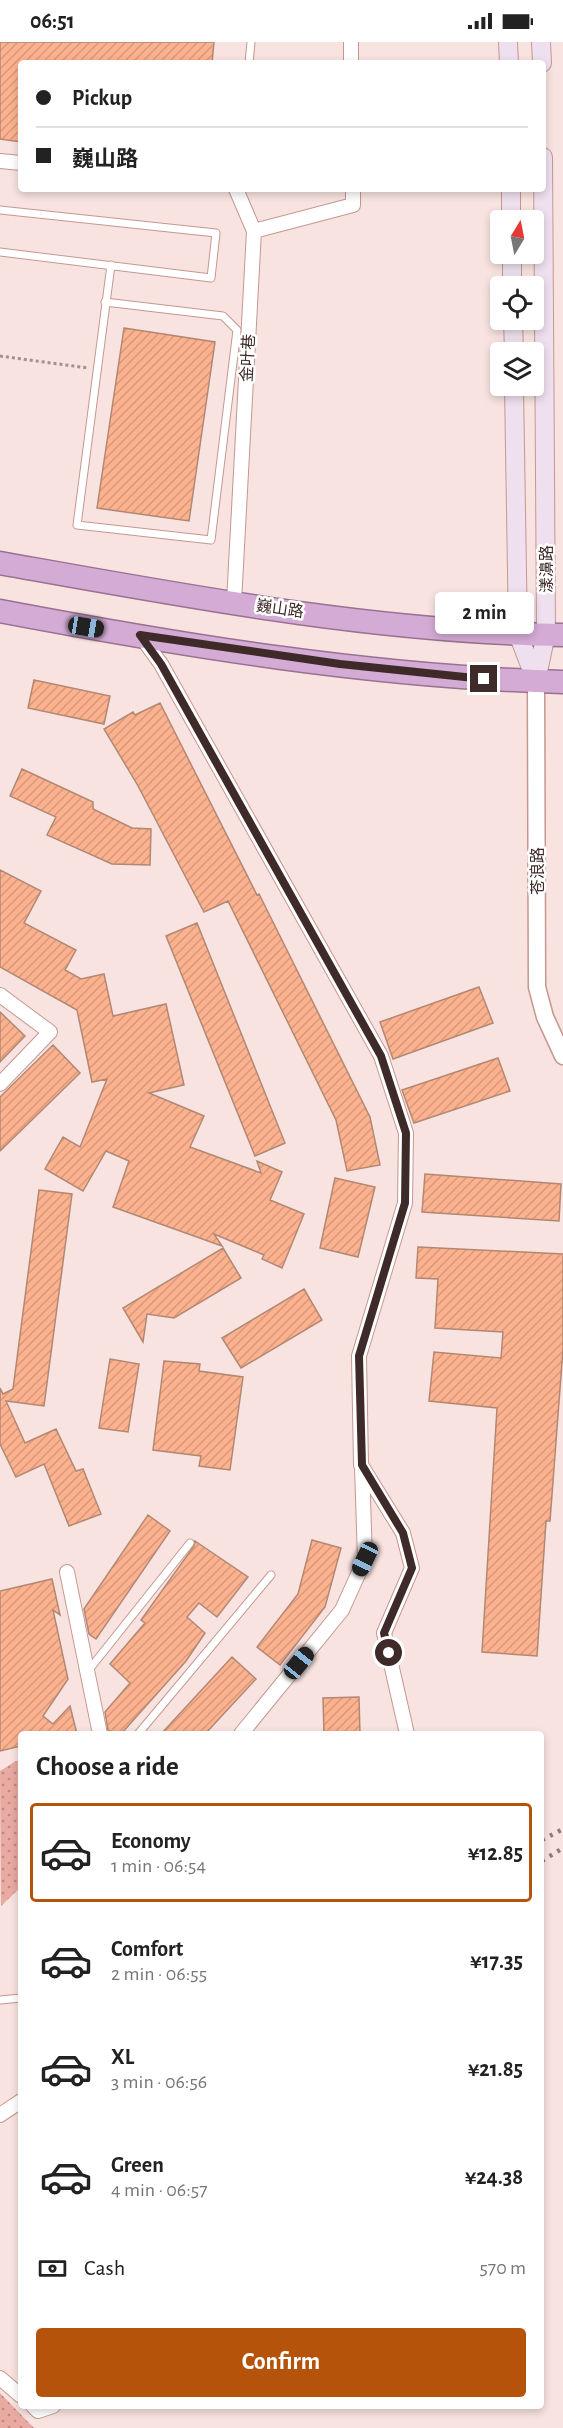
<!DOCTYPE html>
<html lang="en">
<head>
<meta charset="utf-8">
<style>
	:root { --surface:#fff; --page:#f6f6f6; --text:#222; --muted:#767676; --line:#e0e0e0; --accent:#b45309 }
	body { margin:0; font-family:"Alegreya Sans","Noto Sans SC",sans-serif; background:var(--page); color:var(--text); height:100vh; display:flex; flex-direction:column; font-size:22px; white-space:nowrap }
	* { box-sizing:border-box; margin:0 }
	p { font-size:20px; color:var(--muted) }
	.icon { flex:none; width:33px; height:33px; fill:none; stroke:currentColor; stroke-width:2; stroke-linecap:round; stroke-linejoin:round }
	.map { position:relative; flex:1; overflow:hidden }
	.panel { position:absolute; left:18px; top:1689px; width:526px; height:678px; display:flex; flex-direction:column; background:var(--surface); border-radius:6px; box-shadow:0 3px 9px #0003 }
	.panel>* { flex:none }
	.guide { position:absolute; left:18px; top:18px; width:528px; height:132px; border-radius:6px; box-shadow:0 3px 9px #0003; display:grid; align-content:center; height:132px; padding:0 18px; background:var(--surface) }
	.needle { width:39px; rotate:10deg }
	.controls { position:absolute; left:490px; top:168px; display:grid; gap:12px }
	.controls a { display:grid; place-items:center; width:54px; height:54px; border-radius:6px; background:var(--surface); box-shadow:0 3px 9px #0003; font-size:30px }
	.end { position:absolute; width:27px; height:27px; margin:-14px; border:8px solid #3e2b29; background:#fff; box-shadow:0 0 0 3px #fff }
	.from { border-radius:50% }
	.bubble { position:absolute; height:42px; border-radius:6px; background:var(--surface); box-shadow:0 3px 9px #0003; font-size:20px; font-weight:600; line-height:42px; text-align:center }
	.car { position:absolute; width:18px; height:36px; margin:-18px -9px; border-radius:8px; box-shadow:0 0 4px 2px #0007; background:linear-gradient(#222 24%,#8ab4d8 0 40%,#222 0 76%,#8ab4d8 0 86%,#222 0) }
	.guide b { display:flex; align-items:center; gap:21px; height:57px; font-size:22px }
	.guide b+b { border-top:2px solid var(--line) }
	.guide i { width:15px; height:15px; background:var(--text) }
	ul { padding:0; list-style:none }
	li { display:flex; align-items:center; gap:18px; height:99px; margin:0 12px 9px; padding:0 6px; border:3px solid transparent; border-radius:6px }
	li div { flex:1 }
	li b { display:block; font-size:22px }
	li em { font-style:normal; font-weight:600 }
	li.active { border-color:var(--accent) }
	li>.icon { width:54px; height:54px; stroke-width:1.5 }
	h2 { padding:0 18px; font-size:27px; line-height:72px }
	.pay { display:flex; align-items:center; gap:15px; height:66px; padding:0 18px; font-size:22px }
	.pay p { margin-inline-start:auto }
	.cta { display:flex; gap:12px; margin-top:auto; padding:12px 18px }
	.cta a { flex:1; height:69px; border-radius:6px; background:var(--accent); color:#fff; font-size:24px; font-weight:600; line-height:69px; text-align:center }
	.status { display:flex; justify-content:space-between; align-items:center; height:42px; padding:0 30px; background:var(--surface); direction:ltr }
	.status svg { height:16px; fill:currentColor }
	.map>svg:first-child { display:block }
	.grass { fill:url(#grass-dots) }
	.building { fill:url(#building-hatch); stroke:#b28874; stroke-width:1.5 }
	.lines { fill:none; stroke-linecap:round; stroke-linejoin:round }
	.service-casing { stroke:#c69790; stroke-width:9 }
	.minor-casing { stroke:#c69790; stroke-width:16 }
	.tertiary-casing { stroke:#c69790; stroke-width:19 }
	.secondary-casing { stroke:#c69790; stroke-width:20 }
	.trunk-casing { stroke:#997192; stroke-width:25 }
	.path { stroke:#a38f8d; stroke-width:3; stroke-dasharray:3 3; stroke-linecap:butt }
	.service { stroke:#fff; stroke-width:7 }
	.minor { stroke:#fff; stroke-width:14 }
	.tertiary { stroke:#fff; stroke-width:16 }
	.secondary { stroke:#efe0ef; stroke-width:18 }
	.trunk { stroke:#d4abd4; stroke-width:22 }
	.rail { stroke:#907c7a; stroke-width:4.5; stroke-dasharray:3 6; stroke-linecap:butt }
	.route { stroke:#3e2b29; stroke-width:8 }
	.labels { text-anchor:middle; stroke-width:5; stroke-linejoin:round; paint-order:stroke }
	.street-label { font-size:16px; fill:#3e2b29; stroke:#fff }
</style>
</head>
<body>
<div class="status"><b>06:51</b><svg viewBox="0 0 49 12"><path d="M0 12V9h3v3zM5 12V6h3v6zM10 12V3h3v9zM15 12V0h3v12zM26 1h20v11H26zM47 4h2v5h-2z"/></svg></div>
<div class="map">
<svg width="563" height="2386" viewBox="0 0 563 2386">
	<defs>
		<pattern id="grass-dots" width="8" height="8" patternUnits="userSpaceOnUse" patternTransform="scale(1.5)"><rect width="8" height="8" fill="#e9aaa2"/><path d="M2 2h.1M6 6h.1" fill="none" stroke="#be8b84" stroke-width="1.8" stroke-linecap="round"/></pattern>
		<pattern id="building-hatch" width="6" height="6" patternUnits="userSpaceOnUse" patternTransform="scale(1.5)"><rect width="6" height="6" fill="#fcb28e"/><path d="M-1 1l2-2M0 6l6-6M5 7l2-2" fill="none" stroke="#d9997a"/></pattern>
	</defs>
	<rect width="100%" height="100%" fill="#f8e3e0"/>
	<path class="grass" d="M16,1719H21V1845L1,1864L0,1729Z
		M0,2351L34,2386H0Z"/>
	<path class="building" d="M0,0H214L212,21H21V100L0,97Z
		M124,286L215,300L189,479L97,466Z
		M34,638L110,654L104,682L28,666Z
		M160,661L257,853L259,852L370,1075L380,1123L347,1129L336,1078L228,859L204,870L137,742L104,687L133,670L135,673Z
		M22,727L93,760V767L132,786L151,787L150,823L112,822L47,793L56,775L10,754Z
		M0,828L41,849L24,881L76,908L65,928L81,937L104,932L113,974L166,962L184,1043L149,1051L204,1074L190,1105L261,1131L257,1119L282,1130L270,1158L304,1172L282,1226L262,1217L264,1213L214,1192L222,1204L113,1165L129,1119L106,1109L83,1149L45,1127L63,1095L80,1105L107,1037L92,1040L77,968L0,925Z
		M197,881L285,1101L255,1114L166,894Z
		M479,945L493,981L393,1017L380,980Z
		M0,970L25,994L0,1020Z
		M53,1003L80,1031L0,1109V1055Z
		M498,1016L510,1049L414,1081L402,1048Z
		M425,1132L561,1142L559,1179L422,1170Z
		M335,1136L375,1145L358,1215L320,1206Z
		M39,1148L72,1152L44,1364L6,1359L25,1401L56,1387L76,1429L83,1427L101,1472L69,1484L44,1422L16,1435L0,1402V1346L3,1352L13,1347Z
		M418,1205L563,1212V1307L550,1479H546L537,1614L482,1610L497,1366L429,1359L434,1310L501,1316L503,1290L435,1286L438,1237L416,1236Z
		M223,1206L241,1236L174,1276L147,1272L143,1300L123,1266Z
		M304,1247L322,1278L241,1326L222,1296Z
		M110,1317L139,1322L128,1390L99,1386Z
		M164,1319L200,1322L199,1329L243,1335L230,1428L199,1424L201,1414L153,1408Z
		M148,1473L170,1489L96,1597L89,1592L84,1567Z
		M312,1498L341,1506L325,1565L280,1623L257,1605L298,1552Z
		M195,1499L248,1535L217,1575L199,1561L187,1575L205,1591L186,1619L121,1692H113L108,1688L105,1670L130,1641L110,1622L145,1581L141,1578L194,1504Z
		M52,1537L60,1573L53,1568L68,1637L43,1674L53,1682L70,1664L77,1692H21V1704L0,1709V1549Z
		M232,1615L256,1637L205,1692H161Z
		M359,1655L360,1692H324L323,1656Z"/>
	<g class="lines">
		<g class="service-casing">
			<path id="service" d="M249,21L251,0
				M0,168L216,191L211,236L0,210
				M105,260L223,274L237,288L211,498L77,483L111,223
				M88,1629L190,1501
				M138,1692L271,1533
				M0,1958L21,1956"/>
		</g>
		<g class="minor-casing">
			<path id="minor" d="M351,0V21
				M0,119L21,121
				M236,147L254,189
				M234,560L254,189L353,163V147
				M140,593L161,622L381,1014L406,1091L405,1161L359,1314L361,1423L403,1491L412,1526L384,1591L407,1692
				M0,953L50,990L0,1042
				M67,1530L100,1692
				M241,1692L342,1568L365,1517L362,1425
				M0,2073L21,2059
				M0,2336L21,2354
				M33,2364L38,2369L53,2364"/>
		</g>
		<g class="tertiary-casing">
			<path id="tertiary" d="M536,639L537,945L545,975L563,1014"/>
		</g>
		<g class="secondary-casing">
			<path id="secondary" d="M508,0L509,21
				M541,0L542,21
				M511,147V178
				M512,212V244
				M513,278L514,310
				M514,344L518,592L536,639
				M536,639L546,592L543,115"/>
		</g>
		<g class="trunk-casing">
			<path id="trunk" d="M0,521C185,554 374,590 563,593
				M0,569C185,604 374,635 563,640"/>
		</g>
		<path class="path" d="M0,314L88,326"/>
		<use href="#service" class="service"/>
		<use href="#minor" class="minor"/>
		<use href="#tertiary" class="tertiary"/>
		<use href="#secondary" class="secondary"/>
		<use href="#trunk" class="trunk"/>
		<path class="rail" d="M542,1798L563,1787
			M542,1819L563,1806
			M20,2235L21,2234"/>
	</g>
	<g class="lines">
		<path class="route" d="M389,1611L384,1591L412,1526L403,1491L362,1423L359,1314L405,1161L406,1091L381,1014L161,622L140,593L340,622L484,637"/>
	</g>
	<g class="labels">
		<g class="street-label">
			<text transform="translate(247 316) rotate(-87)" y="6">金叶巷</text>
			<text transform="translate(546 527) rotate(-90)" y="6">漾濞路</text>
			<text transform="translate(280 566) rotate(8)" y="6">巍山路</text>
			<text transform="translate(537 829) rotate(-90)" y="6">苍浪路</text>
		</g>
	</g>
</svg>
<div class="controls">
<a><svg class="needle" viewBox="-14 -14 28 28"><path d="M0-13l5 13h-10z" fill="#e53935"/><path d="M0 13l5-13h-10z" fill="#767676"/></svg></a>
<a><svg class="icon" aria-label="locate" viewBox="0 0 24 24"><circle cx="12" cy="12" r="6"/><path d="M12 2v4M12 18v4M2 12h4M18 12h4"/></svg></a>
<a><svg class="icon" aria-label="layers" viewBox="0 0 24 24"><path d="M12 4l9 5-9 5-9-5zM3 14l9 5 9-5"/></svg></a>
</div>
<i class="end from" style="left:389px;top:1611px"></i>
<i class="end" style="left:484px;top:637px"></i>
<div class="bubble" style="left:435px;top:550px;width:99px">2 min</div>
<i class="car" style="left:86px;top:585px;rotate:99deg"></i>
<i class="car" style="left:365px;top:1517px;rotate:205deg"></i>
<i class="car" style="left:299px;top:1621px;rotate:39deg"></i>
<div class="guide">
<b><i class="from"></i>Pickup</b>
<b><i></i>巍山路</b>
</div>
<section class="panel">
<h2>Choose a ride</h2>
<ul>
<li class="active"><svg class="icon" aria-label="car" viewBox="0 0 24 24"><path d="M5 17H2v-5l4-1 3-4h7l3 4 3 1v5h-3M9 17h6M6 11h13"/><circle cx="7" cy="17" r="2"/><circle cx="17" cy="17" r="2"/></svg><div><b>Economy</b><p>1 min · 06:54</p></div><em>¥12.85</em></li>
<li><svg class="icon" aria-label="car" viewBox="0 0 24 24"><path d="M5 17H2v-5l4-1 3-4h7l3 4 3 1v5h-3M9 17h6M6 11h13"/><circle cx="7" cy="17" r="2"/><circle cx="17" cy="17" r="2"/></svg><div><b>Comfort</b><p>2 min · 06:55</p></div><em>¥17.35</em></li>
<li><svg class="icon" aria-label="car" viewBox="0 0 24 24"><path d="M5 17H2v-5l4-1 3-4h7l3 4 3 1v5h-3M9 17h6M6 11h13"/><circle cx="7" cy="17" r="2"/><circle cx="17" cy="17" r="2"/></svg><div><b>XL</b><p>3 min · 06:56</p></div><em>¥21.85</em></li>
<li><svg class="icon" aria-label="car" viewBox="0 0 24 24"><path d="M5 17H2v-5l4-1 3-4h7l3 4 3 1v5h-3M9 17h6M6 11h13"/><circle cx="7" cy="17" r="2"/><circle cx="17" cy="17" r="2"/></svg><div><b>Green</b><p>4 min · 06:57</p></div><em>¥24.38</em></li>
</ul>
<div class="pay"><svg class="icon" aria-label="cash" viewBox="0 0 24 24"><path d="M3 7h18v10H3z"/><circle cx="12" cy="12" r="2"/></svg>Cash<p>570 m</p></div>
<div class="cta"><a>Confirm</a></div>
</section>
</div>
</body>
</html>
